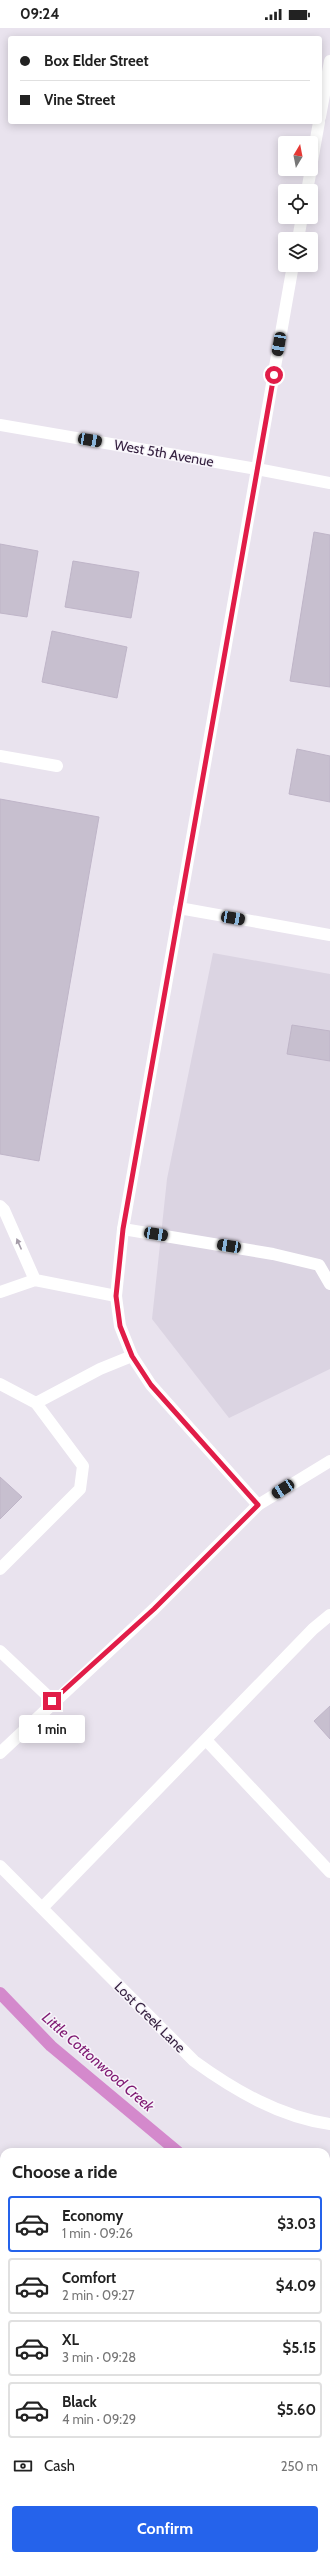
<!DOCTYPE html>
<html lang="en">
<head>
<meta charset="utf-8">
<style>
	:root { --surface:#fff; --page:#f2f2f2; --text:#222; --muted:#767676; --line:#e0e0e0; --accent:#2563eb }
	body { margin:0; font-family:Cabin,sans-serif; background:var(--page); color:var(--text); height:100vh; display:flex; flex-direction:column; font-size:15px; white-space:nowrap }
	* { box-sizing:border-box; margin:0 }
	p { font-size:13px; color:var(--muted) }
	.icon { flex:none; width:22px; height:22px; fill:none; stroke:currentColor; stroke-width:2; stroke-linecap:round; stroke-linejoin:round }
	.map { position:relative; flex:1; overflow:hidden }
	.side { position:absolute; left:0px; top:2120px; width:330px; height:412px; display:flex; flex-direction:column; background:var(--surface); border-radius:12px 12px 0 0; box-shadow:0 2px 10px #0003 }
	.side>* { flex:none }
	.guide { position:absolute; left:8px; top:8px; width:314px; height:88px; border-radius:4px; box-shadow:0 2px 10px #0003; display:grid; align-content:center; height:88px; padding:0 12px; background:var(--surface) }
	.needle { width:26px; rotate:10deg }
	.buttons { position:absolute; left:278px; top:108px; display:grid; gap:8px }
	.buttons a { display:grid; place-items:center; width:40px; height:40px; border-radius:4px; background:var(--surface); box-shadow:0 2px 10px #0003; font-size:20px }
	.end { position:absolute; width:18px; height:18px; margin:-9px; border:5px solid #e11d48; background:#fff; box-shadow:0 0 0 2px #fff }
	.from { border-radius:50% }
	.bubble { position:absolute; height:28px; border-radius:4px; background:var(--surface); box-shadow:0 2px 10px #0003; font-size:13px; font-weight:700; line-height:28px; text-align:center }
	.car { position:absolute; width:12px; height:24px; margin:-12px -6px; border-radius:5px; box-shadow:0 0 3px 1px #0007; background:linear-gradient(#222 24%,#8ab4d8 0 40%,#222 0 76%,#8ab4d8 0 86%,#222 0) }
	.guide b { display:flex; align-items:center; gap:14px; height:38px; font-size:15px }
	.guide b+b { border-top:1px solid var(--line) }
	.guide i { width:10px; height:10px; background:var(--text) }
	ul { padding:0; list-style:none }
	li { display:flex; align-items:center; gap:12px; height:56px; margin:0 8px 6px; padding:0 4px; border:2px solid var(--line); border-radius:4px }
	li div { flex:1 }
	li b { display:block; font-size:15px }
	li em { font-style:normal; font-weight:700 }
	li.on { border-color:var(--accent) }
	li>.icon { width:36px; height:36px; stroke-width:1.5 }
	h2 { padding:0 12px; font-size:18px; line-height:48px }
	.pay { display:flex; align-items:center; gap:10px; height:44px; padding:0 12px; font-size:15px }
	.pay p { margin-inline-start:auto }
	.action { display:flex; gap:8px; margin-top:auto; padding:8px 12px }
	.action a { flex:1; height:46px; border-radius:4px; background:var(--accent); color:#fff; font-size:16px; font-weight:700; line-height:46px; text-align:center }
	.status { display:flex; justify-content:space-between; align-items:center; height:28px; padding:0 20px; background:var(--surface); direction:ltr }
	.status svg { height:11px; fill:currentColor }
	.map>svg:first-child { display:block }
	.built { fill:#dbd4e2 }
	.lines { fill:none; stroke-linecap:round; stroke-linejoin:round }
	.stream { stroke:#d489cc; stroke-width:12 }
	.building { fill:#c7bfcf; stroke:#bfb5c8 }
	.path { stroke:#a182b2; stroke-width:2.5; stroke-dasharray:2 3; stroke-linecap:butt }
	.lane { stroke:#fff; stroke-width:12 }
	.street { stroke:#fff; stroke-width:12 }
	.secondary { stroke:#fff; stroke-width:12 }
	.oneway { fill:#a59ca9 }
	.route { stroke:#e11d48; stroke-width:5 }
	.labels { text-anchor:middle; stroke-width:3; stroke-linejoin:round; paint-order:stroke }
	.street-label { font-size:14px; fill:#362240; stroke:#f7f4fa }
	.water-label { font-size:15px; font-style:italic; fill:#7f1972; stroke:#f7f4fa }
</style>
</head>
<body>
<div class="status"><b>09:24</b><svg viewBox="0 0 49 12"><path d="M0 12V9h3v3zM5 12V6h3v6zM10 12V3h3v9zM15 12V0h3v12zM26 1h20v11H26zM47 4h2v5h-2z"/></svg></div>
<div class="map">
<svg width="330" height="2532" viewBox="0 0 330 2532">
	<rect width="100%" height="100%" fill="#e9e3ee"/>
	<path class="built" d="M213,925L330,946V1341L229,1390L152,1291L167,1151Z
		M0,2218H4V2528H326V2237L330,2238V2532H0Z"/>
	<g class="lines">
		<path class="stream" d="M0,1965L51,2018L178,2124
			M326,2158L330,2159"/>
	</g>
	<path class="building" d="M314,504L330,507V659L290,653Z
		M0,516L38,523L27,589L0,585Z
		M73,533L139,544L131,590L65,579Z
		M52,603L127,619L117,670L42,654Z
		M297,721L330,728V774L289,766Z
		M0,771L99,789L39,1133L0,1126Z
		M292,997L330,1003V1033L287,1026Z
		M0,1449L22,1469L0,1491Z
		M330,1678V1711L314,1693Z
		M0,2322L4,2323V2528H90L89,2532H0Z"/>
	<g class="lines">
		<path class="path" d="M0,2241L4,2240
			M326,2276L330,2277
			M326,2460L330,2456
			M214,2532V2528
			M248,2532L249,2528
			M285,2532L286,2528"/>
		<path class="lane" d="M0,397L257,441
			M0,728L57,738
			M0,1178L4,1182L35,1252
			M123,1201L273,1226L319,1237L330,1256
			M0,1264L35,1252L116,1268
			M0,1356L36,1375L100,1341L132,1328
			M0,1541L80,1461L83,1438L36,1375
			M0,1623L53,1673
			M206,1712L330,1844
			M0,1838L194,2033C234,2062 280,2089 330,2096
			M42,1880L313,1601L330,1587
			M0,2274L4,2273
			M326,2308L330,2309
			M113,2532L114,2528"/>
		<path class="street" d="M320,89L330,33
			M311,139L319,94
			M307,163L311,141
			M298,211L302,189
			M257,441L330,455
			M179,880L330,907
			M258,1477L151,1357L132,1328L120,1298L116,1268L123,1201L293,237"/>
		<path class="secondary" d="M0,1725L154,1581L258,1477L330,1433"/>
	</g>
	<defs><path id="oneway-solid" d="M-6-.8H1V-3.2L6.5 0L1 3.2V.8H-6Z"/></defs>
	<use class="oneway" href="#oneway-solid" transform="translate(19 1216) rotate(-114)"/>
	<g class="lines">
		<path class="route" d="M52,1673L154,1581L258,1477L151,1357L132,1328L120,1298L116,1268L123,1201L274,347"/>
	</g>
	<g class="labels">
		<g class="street-label">
			<text transform="translate(164 425) rotate(10)" y="5">West 5th Avenue</text>
			<text transform="translate(150 1989) rotate(45)" y="5">Lost Creek Lane</text>
		</g>
		<g class="water-label">
			<text transform="translate(98 2034) rotate(41)" y="5">Little Cottonwood Creek</text>
		</g>
	</g>
</svg>
<div class="buttons">
<a><svg class="needle" viewBox="-14 -14 28 28"><path d="M0-13l5 13h-10z" fill="#e53935"/><path d="M0 13l5-13h-10z" fill="#767676"/></svg></a>
<a><svg class="icon" aria-label="locate" viewBox="0 0 24 24"><circle cx="12" cy="12" r="6"/><path d="M12 2v4M12 18v4M2 12h4M18 12h4"/></svg></a>
<a><svg class="icon" aria-label="layers" viewBox="0 0 24 24"><path d="M12 4l9 5-9 5-9-5zM3 14l9 5 9-5"/></svg></a>
</div>
<i class="end from" style="left:274px;top:347px"></i>
<i class="end" style="left:52px;top:1673px"></i>
<div class="bubble" style="left:19px;top:1687px;width:66px">1 min</div>
<i class="car" style="left:279px;top:316px;rotate:190deg"></i>
<i class="car" style="left:90px;top:412px;rotate:100deg"></i>
<i class="car" style="left:233px;top:890px;rotate:100deg"></i>
<i class="car" style="left:156px;top:1206px;rotate:99deg"></i>
<i class="car" style="left:229px;top:1218px;rotate:279deg"></i>
<i class="car" style="left:283px;top:1461px;rotate:237deg"></i>
<div class="guide">
<b><i class="from"></i>Box Elder Street</b>
<b><i></i>Vine Street</b>
</div>
<section class="side">
<h2>Choose a ride</h2>
<ul>
<li class="on"><svg class="icon" aria-label="car" viewBox="0 0 24 24"><path d="M5 17H2v-5l4-1 3-4h7l3 4 3 1v5h-3M9 17h6M6 11h13"/><circle cx="7" cy="17" r="2"/><circle cx="17" cy="17" r="2"/></svg><div><b>Economy</b><p>1 min · 09:26</p></div><em>$3.03</em></li>
<li><svg class="icon" aria-label="car" viewBox="0 0 24 24"><path d="M5 17H2v-5l4-1 3-4h7l3 4 3 1v5h-3M9 17h6M6 11h13"/><circle cx="7" cy="17" r="2"/><circle cx="17" cy="17" r="2"/></svg><div><b>Comfort</b><p>2 min · 09:27</p></div><em>$4.09</em></li>
<li><svg class="icon" aria-label="car" viewBox="0 0 24 24"><path d="M5 17H2v-5l4-1 3-4h7l3 4 3 1v5h-3M9 17h6M6 11h13"/><circle cx="7" cy="17" r="2"/><circle cx="17" cy="17" r="2"/></svg><div><b>XL</b><p>3 min · 09:28</p></div><em>$5.15</em></li>
<li><svg class="icon" aria-label="car" viewBox="0 0 24 24"><path d="M5 17H2v-5l4-1 3-4h7l3 4 3 1v5h-3M9 17h6M6 11h13"/><circle cx="7" cy="17" r="2"/><circle cx="17" cy="17" r="2"/></svg><div><b>Black</b><p>4 min · 09:29</p></div><em>$5.60</em></li>
</ul>
<div class="pay"><svg class="icon" aria-label="cash" viewBox="0 0 24 24"><path d="M3 7h18v10H3z"/><circle cx="12" cy="12" r="2"/></svg>Cash<p>250 m</p></div>
<div class="action"><a>Confirm</a></div>
</section>
</div>
</body>
</html>
